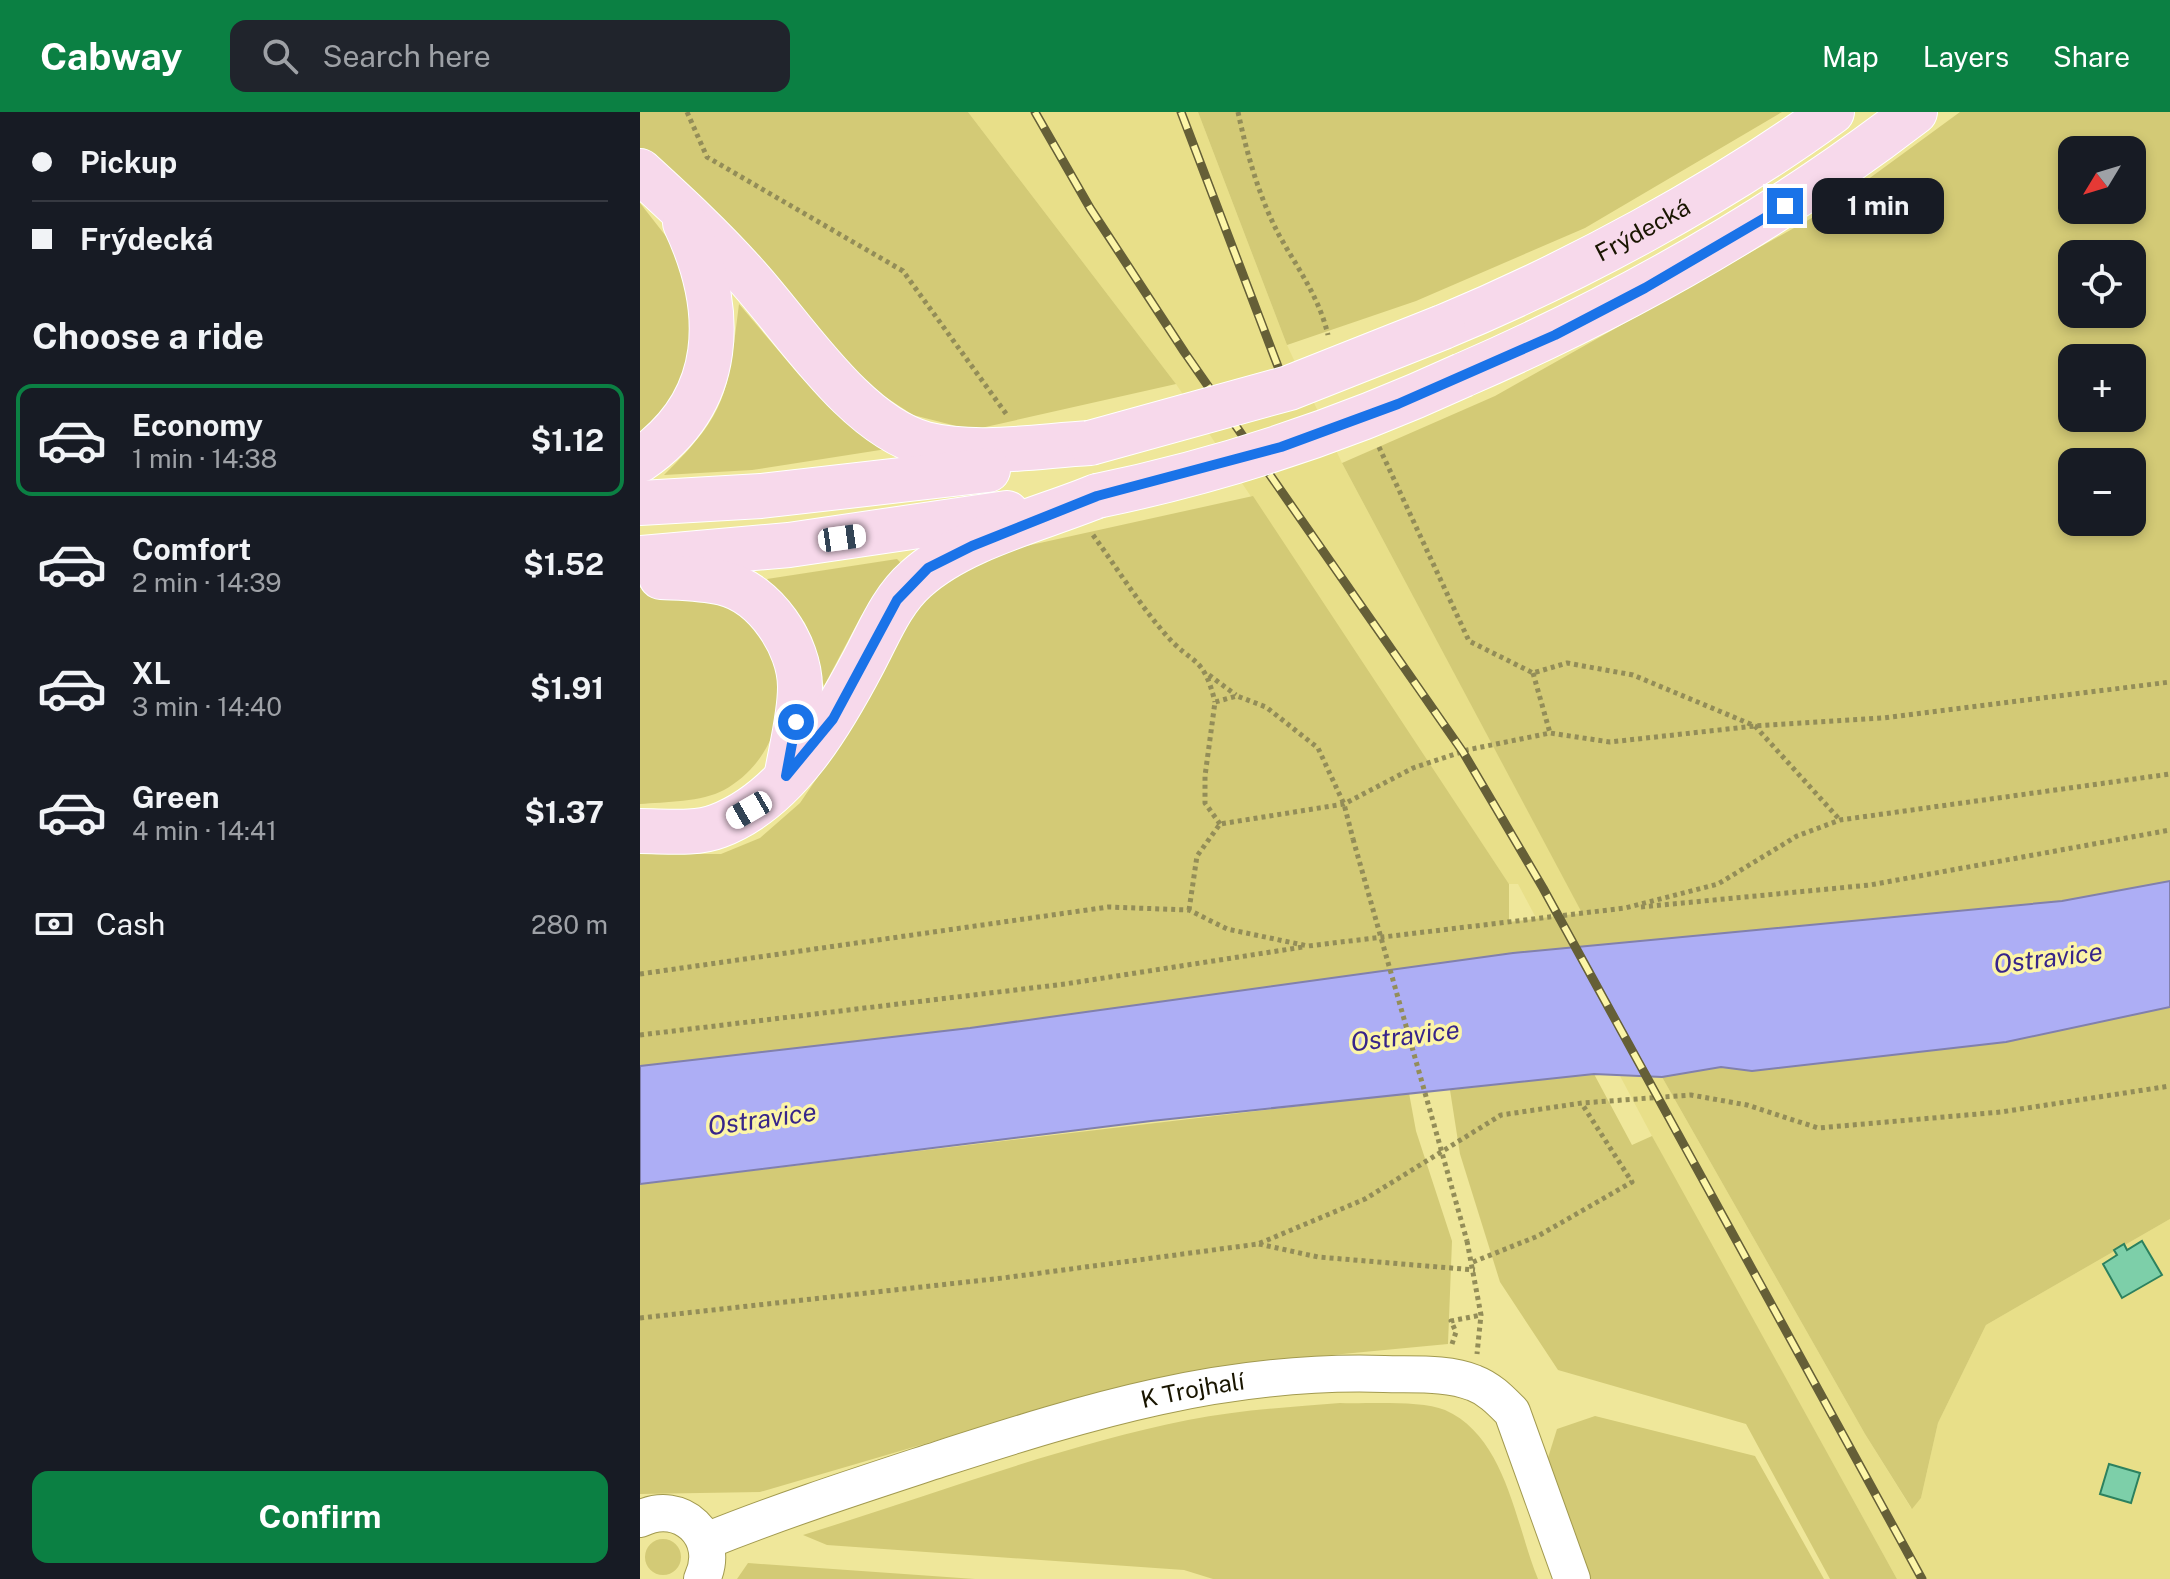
<!DOCTYPE html>
<html lang="en">
<head>
<meta charset="utf-8">
<style>
	:root { --surface:#171b24; --page:#20242c; --text:#f1f3f6; --muted:#9ea1a6; --line:#363941; --accent:#0b8043 }
	body { margin:0; font-family:"Public Sans",sans-serif; background:var(--page); color:var(--text); height:100vh; display:flex; flex-direction:column; font-size:30px; white-space:nowrap }
	* { box-sizing:border-box; margin:0 }
	p { font-size:26px; color:var(--muted) }
	.icon { flex:none; width:44px; height:44px; fill:none; stroke:currentColor; stroke-width:2; stroke-linecap:round; stroke-linejoin:round }
	.map { position:relative; flex:1; overflow:hidden }
	.drawer { display:flex; flex-direction:column; background:var(--surface); width:640px }
	.drawer>* { flex:none }
	.guide { display:grid; align-content:center; height:176px; padding:0 32px; background:var(--surface) }
	.needle { width:52px; rotate:232deg }
	.controls { position:absolute; left:1418px; top:24px; display:grid; gap:16px }
	.controls a { display:grid; place-items:center; width:88px; height:88px; border-radius:16px; background:var(--surface); box-shadow:0 4px 12px #0003; font-size:40px }
	.end { position:absolute; width:36px; height:36px; margin:-18px; border:10px solid #1a73e8; background:#fff; box-shadow:0 0 0 4px #fff }
	.from { border-radius:50% }
	.bubble { position:absolute; height:56px; border-radius:16px; background:var(--surface); box-shadow:0 4px 12px #0003; font-size:26px; font-weight:700; line-height:56px; text-align:center }
	.car { position:absolute; width:24px; height:48px; margin:-24px -12px; border-radius:10px; box-shadow:0 0 6px 2px #0007; background:linear-gradient(#fff 24%,#345 0 40%,#fff 0 76%,#345 0 86%,#fff 0) }
	.guide b { display:flex; align-items:center; gap:28px; height:76px; font-size:30px }
	.guide b+b { border-top:2px solid var(--line) }
	.guide i { width:20px; height:20px; background:var(--text) }
	ul { padding:0; list-style:none }
	li { display:flex; align-items:center; gap:24px; height:112px; margin:0 16px 12px; padding:0 16px; border:4px solid transparent; border-radius:16px }
	li div { flex:1 }
	li b { display:block; font-size:30px }
	li em { font-style:normal; font-weight:700 }
	li.current { border-color:var(--accent) }
	li>.icon { width:72px; height:72px; stroke-width:1.5 }
	h2 { padding:0 32px; font-size:36px; line-height:96px }
	.pay { display:flex; align-items:center; gap:20px; height:88px; padding:0 32px; font-size:30px }
	.pay p { margin-inline-start:auto }
	.primary-button { display:flex; gap:16px; margin-top:auto; padding:16px 32px }
	.primary-button a { flex:1; height:92px; border-radius:16px; background:var(--accent); color:#fff; font-size:32px; font-weight:700; line-height:92px; text-align:center }
	header { display:flex; align-items:center; gap:48px; box-sizing:border-box; height:112px; padding:0 40px; background:var(--accent); color:#fff }
	header strong { font-size:38px }
	nav { display:flex; gap:44px; margin-inline-start:auto; font-size:28px }
	.search { width:560px; height:72px; background:var(--page); display:flex; align-items:center; gap:20px; box-sizing:border-box; padding:0 28px; border-radius:16px; color:var(--muted); font-size:30px }
	main { display:flex; flex:1; min-height:0 }
	.map>svg:first-child { display:block }
	.built { fill:#e8df89 }
	.green { fill:#d3ca76; fill-rule:evenodd }
	.water { fill:#adaef5; stroke:#8180ac; stroke-width:2 }
	.building { fill:#7dcfa9; stroke:#2c815f; stroke-width:2 }
	.lines { fill:none; stroke-linecap:round; stroke-linejoin:round }
	.minor-casing { stroke:#a29a4f; stroke-width:38 }
	.major-casing { stroke:#fff; stroke-width:46 }
	.path { stroke:#938d58; stroke-width:5; stroke-dasharray:4 4; stroke-linecap:butt }
	.minor { stroke:#fff; stroke-width:36 }
	.major { stroke:#f7d9eb; stroke-width:44 }
	.rail-casing { stroke:#655f37; stroke-width:9 }
	.rail { stroke:#fcf5a7; stroke-width:6; stroke-dasharray:18; stroke-linecap:butt }
	.major-bridge-casing { stroke:#fff; stroke-width:46; stroke-linecap:butt }
	.path-bridge { stroke:#938d58; stroke-width:5; stroke-dasharray:4 4; stroke-linecap:butt }
	.major-bridge { stroke:#f7d9eb; stroke-width:44 }
	.route { stroke:#1a73e8; stroke-width:10 }
	.labels { text-anchor:middle; stroke-width:7; stroke-linejoin:round; paint-order:stroke }
	.street-label { font-size:24px; fill:#191500; stroke:#fcf5a7 }
	.water-label { font-size:26px; font-style:italic; fill:#37258a; stroke:#fcf5a7 }
</style>
</head>
<body>
<header>
<strong>Cabway</strong>
<div class="search"><svg class="icon" aria-label="search" viewBox="0 0 24 24"><circle cx="10" cy="10" r="6"/><path d="M15 15l6 6"/></svg>Search here</div>
<nav><a>Map</a><a>Layers</a><a>Share</a></nav>
</header>
<main>
<section class="drawer">
<div class="guide">
<b><i class="from"></i>Pickup</b>
<b><i></i>Frýdecká</b>
</div>
<h2>Choose a ride</h2>
<ul>
<li class="current"><svg class="icon" aria-label="car" viewBox="0 0 24 24"><path d="M5 17H2v-5l4-1 3-4h7l3 4 3 1v5h-3M9 17h6M6 11h13"/><circle cx="7" cy="17" r="2"/><circle cx="17" cy="17" r="2"/></svg><div><b>Economy</b><p>1 min · 14:38</p></div><em>$1.12</em></li>
<li><svg class="icon" aria-label="car" viewBox="0 0 24 24"><path d="M5 17H2v-5l4-1 3-4h7l3 4 3 1v5h-3M9 17h6M6 11h13"/><circle cx="7" cy="17" r="2"/><circle cx="17" cy="17" r="2"/></svg><div><b>Comfort</b><p>2 min · 14:39</p></div><em>$1.52</em></li>
<li><svg class="icon" aria-label="car" viewBox="0 0 24 24"><path d="M5 17H2v-5l4-1 3-4h7l3 4 3 1v5h-3M9 17h6M6 11h13"/><circle cx="7" cy="17" r="2"/><circle cx="17" cy="17" r="2"/></svg><div><b>XL</b><p>3 min · 14:40</p></div><em>$1.91</em></li>
<li><svg class="icon" aria-label="car" viewBox="0 0 24 24"><path d="M5 17H2v-5l4-1 3-4h7l3 4 3 1v5h-3M9 17h6M6 11h13"/><circle cx="7" cy="17" r="2"/><circle cx="17" cy="17" r="2"/></svg><div><b>Green</b><p>4 min · 14:41</p></div><em>$1.37</em></li>
</ul>
<div class="pay"><svg class="icon" aria-label="cash" viewBox="0 0 24 24"><path d="M3 7h18v10H3z"/><circle cx="12" cy="12" r="2"/></svg>Cash<p>280 m</p></div>
<div class="primary-button"><a>Confirm</a></div>
</section>
<div class="map">
<svg width="1530" height="1467" viewBox="0 0 1530 1467">
	<rect width="100%" height="100%" fill="#efe79a"/>
	<path class="built" d="M328,0H558L647,233L702,351L991,892L1022,965L1225,1322L1271,1396L1281,1386L1298,1311L1346,1213L1530,1107V1467H1257L1030,1058L878,772H869L536,272Z"/>
	<path class="green" d="M0,0H328L536,272L332,318L273,303L221,269L0,36Z
		M558,0H1142L945,116L776,189L647,233Z
		M1320,0H1530V769L1422,789L0,954V742H81L120,726L160,691L215,610L255,520L300,465L368,438L613,384L869,772V810L942,801L702,351L855,284L1186,98ZM1432,38H1492V98H1432ZM1432,142H1492V202H1432ZM1432,246H1492V306H1432ZM1432,350H1492V410H1432Z
		M0,91L32,132L52,172L47,270L0,331Z
		M99,192L159,263L181,285L253,336L112,358L24,363C89,300 88,279 99,192Z
		M257,447L261,451L221,504L184,574L165,511L127,467Z
		M48,475C64,482 85,487 99,497C162,544 151,641 84,678C62,690 25,690 0,692V476Z
		M1530,895V1107L1346,1213L1298,1311L1281,1386L1272,1397L1225,1322L1022,965L1081,955L1112,959L1366,930Z
		M954,962L992,1033L1012,1024L1257,1467H1190L1106,1312L918,1258L860,1170L820,1042L810,978Z
		M769,981L776,1019L812,1129L808,1232L639,1248L445,1285L120,1380L0,1382V1072Z
		M700,1291C727,1292 780,1288 805,1298C866,1325 875,1411 898,1467H573L544,1458L187,1433L163,1423C289,1384 419,1334 548,1308C598,1298 649,1295 700,1291Z
		M955,1304L1115,1344L1184,1467H949L907,1349L917,1317Z
		M5 1445a18 18 0 1 1 36 0a18 18 0 1 1-36 0Z
		M108,1451L335,1467H97Z"/>
	<path class="water" d="M1530,769V895L1366,930L1112,959L1081,955L1022,965L954,962L511,1009L0,1072V954L330,916L873,841L1422,789Z"/>
	<path class="building" d="M1502,1129L1522,1163L1482,1186L1463,1152L1477,1143L1474,1138L1484,1132L1487,1138Z
		M1469,1352L1500,1361L1491,1391L1460,1382Z"/>
	<g class="lines">
		<g class="minor-casing">
			<g id="minor">
				<path d="M0,1407C41,1386 82,1425 62,1467"/>
				<path id="s1" d="M66,1429C143,1398 221,1373 300,1347C449,1299 585,1257 744,1262C773,1263 807,1260 834,1271C850,1277 861,1289 872,1300L932,1467"/>
			</g>
		</g>
		<g class="major-casing">
			<g id="major">
				<path d="M0,59C36,92 72,125 105,162C153,214 214,313 285,332C337,345 397,334 450,331"/>
				<path id="s2" d="M803,215C931,162 1080,82 1192,0"/>
				<path d="M823,263C984,193 1136,107 1275,0"/>
				<path d="M0,348C86,289 86,198 45,111"/>
				<path d="M0,391L121,384L348,358"/>
				<path d="M0,446L149,433L367,401"/>
				<path d="M21,465C41,466 63,466 83,471C125,481 160,533 160,575C160,603 152,633 147,661"/>
				<path d="M0,719C25,719 55,723 78,714C147,688 192,610 224,549C239,521 251,489 276,467C321,426 401,407 457,384"/>
			</g>
		</g>
		<path class="path" d="M47,0L67,45L263,159L367,303
			M598,0C607,42 619,85 639,123C658,157 679,185 688,223
			M739,335L829,529L893,561L927,551L993,563L1115,614L1200,708
			M453,423C477,456 499,492 526,523C553,554 563,542 575,590
			M893,561L910,621
			M569,563L596,583
			M580,712L565,691V664L575,590L597,584L626,595L678,636L704,692L713,727
			M1001,795L1230,773L1530,718
			M549,798L557,744L580,712L704,692L773,656L827,638L910,621L970,630L1115,614L1243,606L1530,570
			M0,862L468,795L549,798L587,817L668,834L985,796L1078,772L1157,724L1200,708L1530,662
			M0,923L425,872L663,835
			M827,1129L841,1203L837,1242
			M619,1132L678,1145L835,1158
			M833,1150L898,1124L992,1070L942,992
			M0,1206L363,1166L618,1132L725,1087L861,1003L942,991L1051,983L1107,993L1178,1016L1361,1000L1530,974
			M812,1232L816,1220L811,1209L841,1203"/>
		<use href="#minor" class="minor"/>
		<use href="#major" class="major"/>
		<g class="rail-casing">
			<path id="rail" d="M395,0L450,96L545,241L823,640L903,776L1282,1467
				M541,0L642,265"/>
		</g>
		<use href="#rail" class="rail"/>
		<g class="major-bridge-casing">
			<path id="major-bridge" d="M450,331L649,276L803,215
				M457,384C584,358 706,317 823,263"/>
		</g>
		<path class="path-bridge" d="M713,727L827,1129"/>
		<use href="#major-bridge" class="major-bridge"/>
	</g>
	<g class="lines">
		<path class="route" d="M156,610L146,664L193,607L257,488L288,456L332,434L457,384L641,335L758,292L915,223L1005,176L1145,94"/>
	</g>
	<g class="labels">
		<g class="street-label">
			<text dy="8" stroke="none"><textPath href="#s2" startOffset="222">Frýdecká</textPath></text>
			<text dy="8" stroke="none"><textPath href="#s1" startOffset="510">K Trojhalí</textPath></text>
		</g>
		<g class="water-label">
			<text transform="translate(1408 846) rotate(-7)" y="9">Ostravice</text>
			<text transform="translate(765 924) rotate(-7)" y="9">Ostravice</text>
			<text transform="translate(122 1007) rotate(-8)" y="9">Ostravice</text>
		</g>
	</g>
</svg>
<div class="controls">
<a><svg class="needle" viewBox="-14 -14 28 28"><path d="M0-13l5 13h-10z" fill="#e53935"/><path d="M0 13l5-13h-10z" fill="#9ea1a6"/></svg></a>
<a><svg class="icon" aria-label="locate" viewBox="0 0 24 24"><circle cx="12" cy="12" r="6"/><path d="M12 2v4M12 18v4M2 12h4M18 12h4"/></svg></a>
<a>+</a>
<a>−</a>
</div>
<i class="end from" style="left:156px;top:610px"></i>
<i class="end" style="left:1145px;top:94px"></i>
<div class="bubble" style="left:1172px;top:66px;width:132px">1 min</div>
<i class="car" style="left:202px;top:426px;rotate:82deg"></i>
<i class="car" style="left:109px;top:698px;rotate:240deg"></i>
</div>
</main>
</body>
</html>
